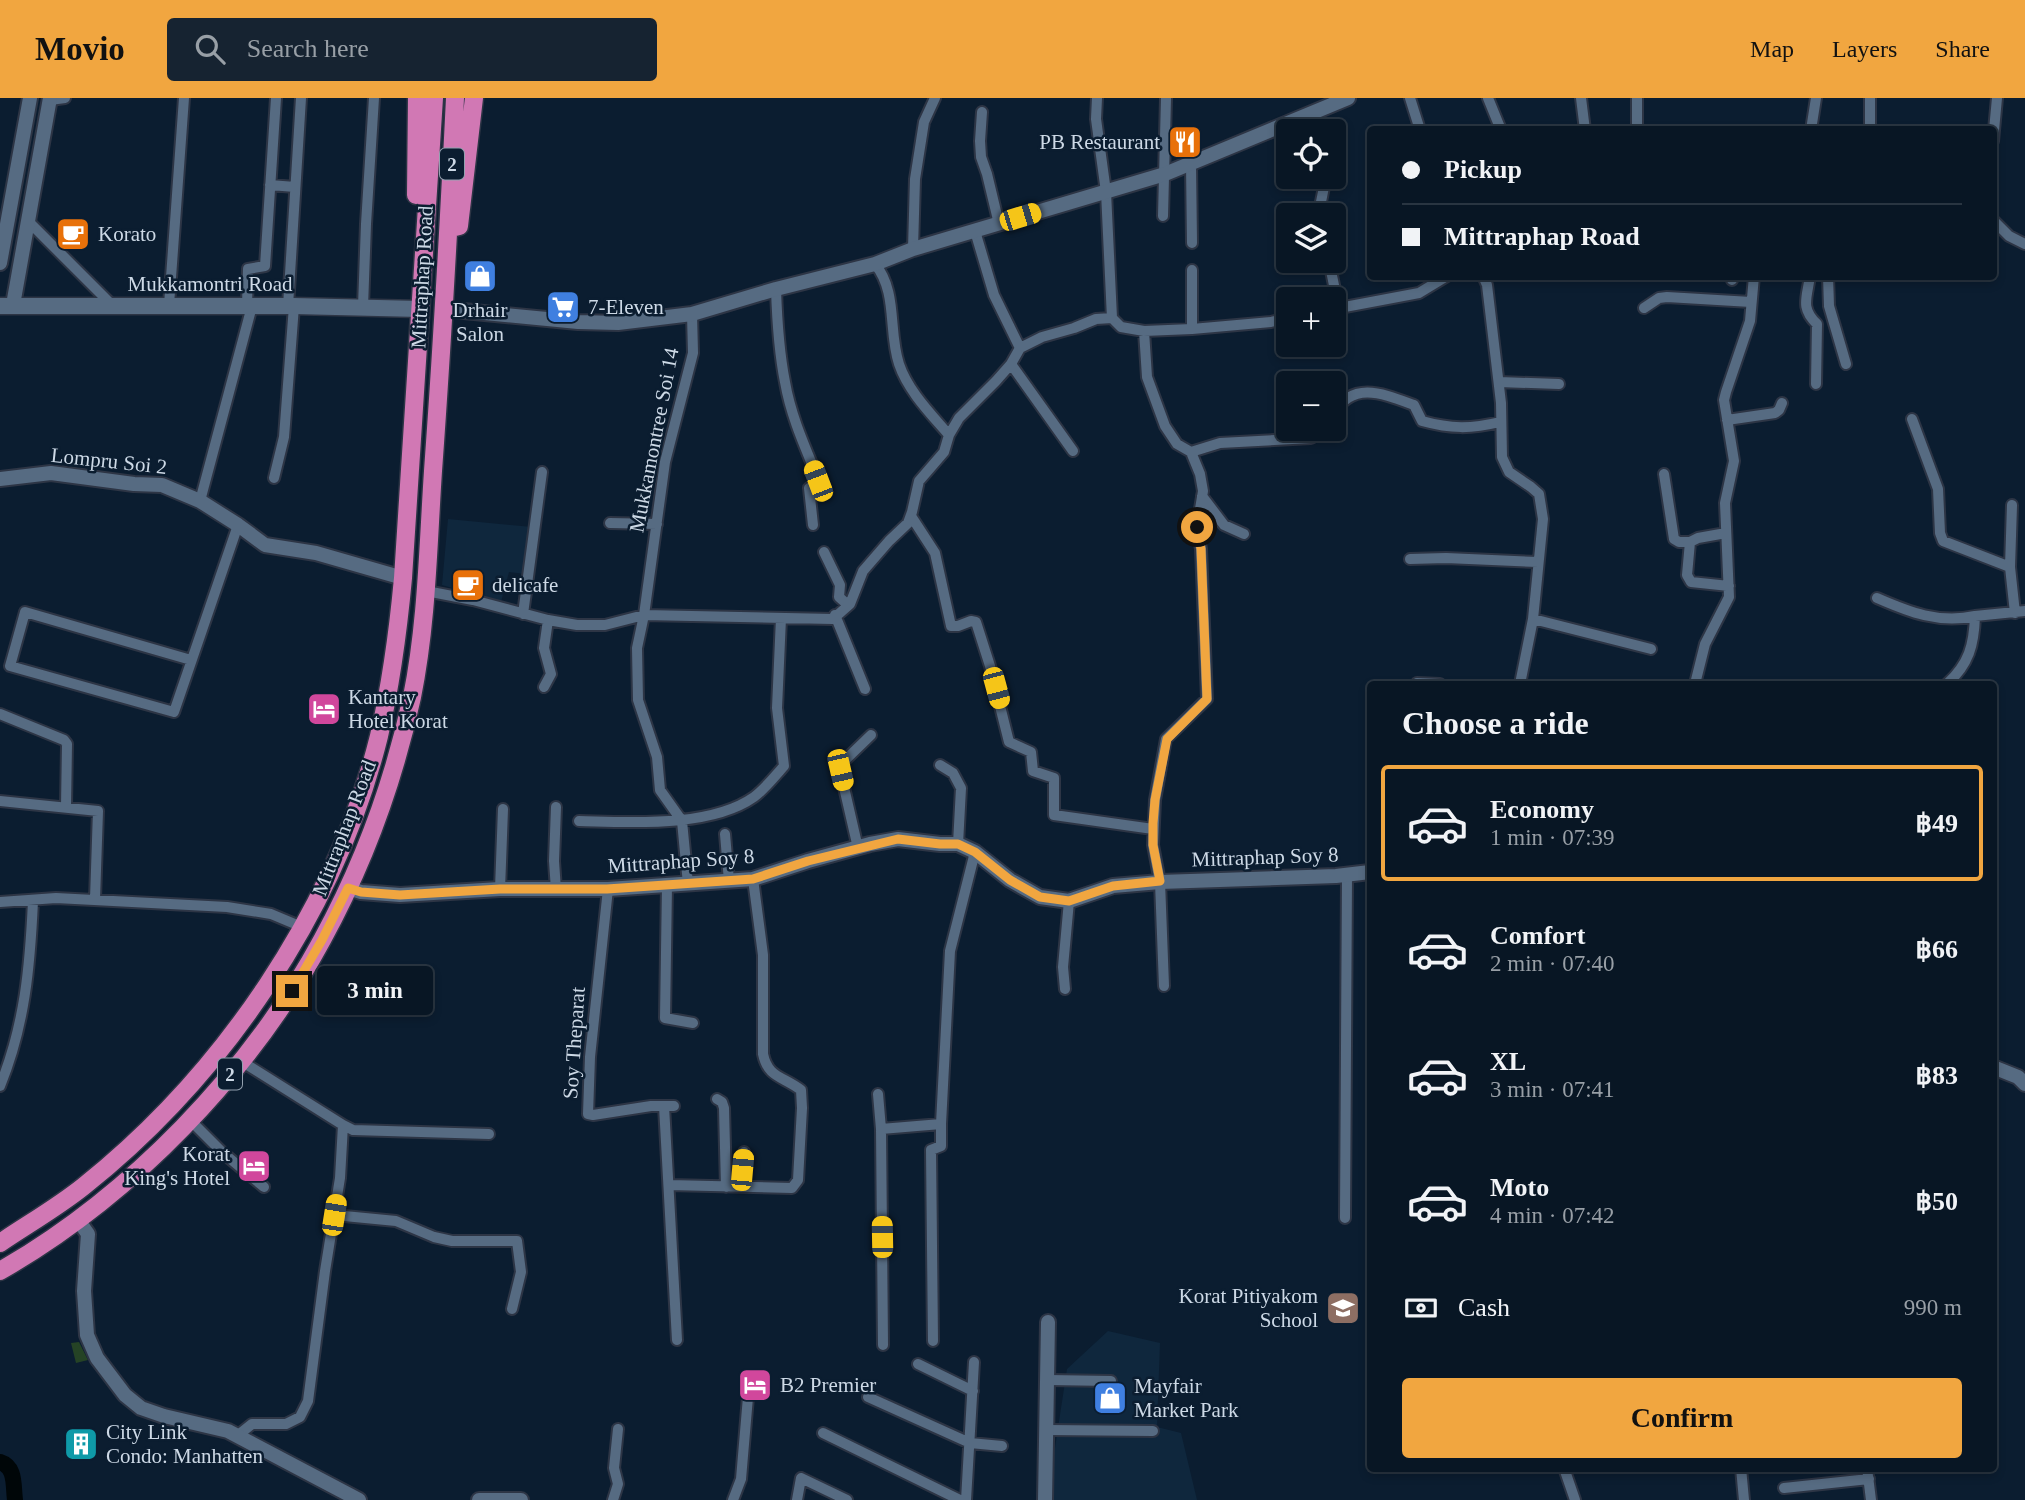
<!DOCTYPE html>
<html lang="en">
<head>
<meta charset="utf-8">
<style>
	:root { --surface:#081624; --page:#162331; --text:#f1f3f6; --muted:#989fa6; --line:#293541; --accent:#f1a640 }
	body { margin:0; font-family:"Times New Roman",serif; background:var(--page); color:var(--text); height:100vh; display:flex; flex-direction:column; font-size:26px; white-space:nowrap }
	* { box-sizing:border-box; margin:0 }
	p { font-size:23px; color:var(--muted) }
	.icon { flex:none; width:38px; height:38px; fill:none; stroke:currentColor; stroke-width:2; stroke-linecap:round; stroke-linejoin:round }
	.map { position:relative; flex:1; overflow:hidden }
	.panel { position:absolute; left:1367px; top:583px; width:630px; height:791px; display:flex; flex-direction:column; background:var(--surface); border-radius:7px; box-shadow:0 4px 10px #0003,0 0 0 2px var(--line) }
	.panel>* { flex:none }
	.top-card { position:absolute; left:1367px; top:28px; width:630px; height:154px; border-radius:7px; box-shadow:0 4px 10px #0003,0 0 0 2px var(--line); display:grid; align-content:center; height:154px; padding:0 35px; background:var(--surface) }
	.tools { position:absolute; left:1276px; top:21px; display:grid; gap:14px }
	.tools a { display:grid; place-items:center; width:70px; height:70px; border-radius:7px; background:var(--surface); box-shadow:0 4px 10px #0003,0 0 0 2px var(--line); font-size:35px }
	.end { position:absolute; width:32px; height:32px; margin:-16px; border:9px solid #f1a640; background:#111; box-shadow:0 0 0 4px #111 }
	.from { border-radius:50% }
	.bubble { position:absolute; height:49px; border-radius:7px; background:var(--surface); box-shadow:0 4px 10px #0003,0 0 0 2px var(--line); font-size:23px; font-weight:800; line-height:49px; text-align:center }
	.car { position:absolute; width:21px; height:42px; margin:-21px -10px; border-radius:9px; box-shadow:0 0 5px 2px #0007; background:linear-gradient(#f5c518 24%,#345 0 40%,#f5c518 0 76%,#345 0 86%,#f5c518 0) }
	.top-card b { display:flex; align-items:center; gap:24px; height:66px; font-size:26px }
	.top-card b+b { border-top:2px solid var(--line) }
	.top-card i { width:18px; height:18px; background:var(--text) }
	ul { padding:0; list-style:none }
	li { display:flex; align-items:center; gap:21px; height:116px; margin:0 14px 10px; padding:0 21px; border:4px solid transparent; border-radius:7px }
	li div { flex:1 }
	li b { display:block; font-size:26px }
	li em { font-style:normal; font-weight:800 }
	li.current { border-color:var(--accent) }
	li>.icon { width:63px; height:63px; stroke-width:1.5 }
	h2 { padding:0 35px; font-size:32px; line-height:84px }
	.pay { display:flex; align-items:center; gap:18px; height:77px; padding:0 35px; font-size:26px }
	.pay p { margin-inline-start:auto }
	.primary-button { display:flex; gap:14px; margin-top:auto; padding:14px 35px }
	.primary-button a { flex:1; height:80px; border-radius:7px; background:var(--accent); color:#111; font-size:28px; font-weight:800; line-height:80px; text-align:center }
	header { display:flex; align-items:center; gap:42px; box-sizing:border-box; height:98px; padding:0 35px; background:var(--accent); color:#111 }
	header strong { font-size:33px }
	nav { display:flex; gap:38px; margin-inline-start:auto; font-size:24px }
	.search { width:490px; height:63px; background:var(--page); display:flex; align-items:center; gap:18px; box-sizing:border-box; padding:0 24px; border-radius:7px; color:var(--muted); font-size:26px }
	.map>svg:first-child { display:block }
	.built { fill:#0f273d }
	.green { fill:#254325 }
	.lines { fill:none; stroke-linecap:round; stroke-linejoin:round }
	.river { stroke:#000608; stroke-width:16 }
	.minor-casing { stroke:#2d3545; stroke-width:14 }
	.tertiary-casing { stroke:#2d3545; stroke-width:18 }
	.secondary-casing { stroke:#2d3545; stroke-width:19 }
	.trunk-casing { stroke:#2d3545; stroke-width:21 }
	.minor { stroke:#566b82; stroke-width:10 }
	.tertiary { stroke:#566b82; stroke-width:14 }
	.secondary { stroke:#566b82; stroke-width:16 }
	.trunk { stroke:#d178b4; stroke-width:18 }
	.route { stroke:#f1a640; stroke-width:9 }
	.labels { text-anchor:middle; stroke-width:5; stroke-linejoin:round; paint-order:stroke }
	.shield { fill:#0b1d30; stroke:#93a1af; stroke-width:2 }
	.shield-label { font-size:19px; font-weight:bold; fill:#cdd9e6 }
	.poi-label { font-size:21px; fill:#cdd9e6; stroke:#0b1d30; text-anchor:start }
	.street-label { font-size:21px; fill:#cdd9e6; stroke:#0b1d30 }
</style>
</head>
<body>
<header>
<strong>Movio</strong>
<div class="search"><svg class="icon" aria-label="search" viewBox="0 0 24 24"><circle cx="10" cy="10" r="6"/><path d="M15 15l6 6"/></svg>Search here</div>
<nav><a>Map</a><a>Layers</a><a>Share</a></nav>
</header>
<div class="map">
<svg width="2025" height="1402" viewBox="0 0 2025 1402">
	<rect width="100%" height="100%" fill="#0b1d30"/>
	<path class="built" d="M448,421L532,429L525,476L509,474L501,504L442,487Z
		M1108,1233L1160,1245L1157,1329L1181,1335L1197,1402H1047L1067,1271Z"/>
	<path class="green" d="M79,1244L88,1262L76,1265L71,1245Z"/>
	<g class="lines">
		<path class="river" d="M0,1364C16,1369 13,1387 15,1402"/>
		<g class="minor-casing">
			<path id="minor" d="M1097,0L1096,21L1106,94L1112,220
				M1410,0L1420,32
				M1488,0L1501,32
				M1581,0L1585,32
				M1637,0V32
				M1870,0V32
				M50,2L65,0
				M982,14L980,43L981,59L987,76L999,126
				M1313,15L1316,33
				M1811,32L1816,0
				M1993,43L1997,0
				M1191,66L1192,145
				M270,87L295,89
				M1321,117C1318,100 1326,96 1324,79
				M1163,118L1166,0
				M1993,122L2009,138L2025,146
				M28,123L112,207
				M975,133L994,197L1020,250
				M913,151L915,81L924,24L935,0
				M1329,163L1336,197
				M875,166C898,194 888,233 899,266C908,293 931,316 949,337
				M1483,178L1487,187L1501,305L1502,359L1509,374L1531,389L1539,396L1543,421L1533,521L1520,586
				M1732,178V182
				M1810,178C1807,200 1800,210 1817,226L1816,286
				M1828,178L1829,208L1846,266
				M776,191C777,222 779,254 785,284C791,319 806,351 819,383L809,390L813,427
				M169,207L184,0
				M247,208L248,171L265,168L276,0
				M288,208L301,0
				M363,209L366,126L374,0
				M1644,210L1659,200L1667,199L1751,204
				M1334,211L1419,195L1447,178
				M1192,231V172
				M1144,233L1147,279L1165,328L1177,346L1191,354L1200,376L1203,393L1197,429L1201,451L1207,601L1166,641L1155,702L1153,747L1160,784L1164,888
				M1011,266L1073,353
				M1499,284L1559,286
				M1334,316C1352,282 1384,296 1414,307L1422,323C1451,331 1471,331 1500,324
				M1912,321L1938,391L1940,435L1943,443L2010,469L2015,515
				M1727,322L1775,315L1779,312L1782,305
				M1191,354L1220,345L1311,340L1327,331
				M1664,376L1674,441L1679,444H1690
				M274,380L284,339L294,208
				M1202,398L1224,427L1244,436
				M200,403L252,208
				M911,418L935,455L951,528H958L971,523L976,524L990,568L1009,644L1031,654L1033,673L1054,680V717L1153,731
				M610,425L657,426
				M1726,435L1698,440L1690,444L1687,477L1691,484L1729,488
				M824,454L840,487L839,499L848,507
				M1410,461L1446,460L1538,464
				M2010,469L2012,407
				M426,493L473,502L548,522L577,527H605L644,517L833,521L850,506L863,473L889,443L908,425L912,414L919,383L944,354L949,337L959,320L996,283L1011,266L1020,250L1042,239L1074,230L1096,221L1112,220L1121,229L1144,233L1192,231L1271,224L1288,220
				M1877,500C1909,514 1939,526 1975,518
				M523,516L542,374
				M835,517L865,591
				M1533,521L1651,551
				M191,562L25,514L10,568L174,614L238,427
				M1417,585L1440,586
				M1695,586L1705,546L1729,499L1725,405L1734,363L1724,302L1726,294L1750,223L1754,178
				M1947,586C1969,566 1974,547 1975,518L2025,513
				M544,589L551,576L544,550L548,522
				M0,616L64,642L67,646L66,709
				M940,667L953,675L961,690L958,746
				M0,703L98,713L95,801
				M579,723C630,724 710,730 754,699C765,691 775,678 784,668L777,610L781,520
				M725,736L729,783
				M858,750L840,672L841,666L871,637
				M688,786L682,723L660,692L657,659L638,602L637,550L644,517L665,364L693,255L692,216
				M667,787L665,920L693,925
				M500,791L503,711
				M608,791L590,959L588,1016L593,1017L651,1008H674
				M556,792L554,763L556,709
				M0,804L56,800L227,809L271,816L302,829
				M1065,891L1063,869L1069,803
				M0,988C25,927 30,868 33,803
				M878,996L881,1031L883,1247
				M717,1001L722,1004L724,1010L726,1089
				M664,1008L677,1242
				M190,1022L222,1054L264,1089
				M343,1027L353,1032L489,1036
				M881,1031L941,1026
				M669,1087L792,1090L798,1082L802,1010L801,992C783,978 768,980 763,956V857L753,781
				M741,1089L744,1054
				M334,1117L396,1123L434,1139L452,1143H517L521,1174L512,1211
				M1345,1120L1347,777
				M933,1243L931,1052L941,1048V1026L950,853L975,754
				M918,1266L973,1293
				M1048,1282L1111,1283
				M868,1299L970,1345L1002,1348
				M1047,1332L1153,1333
				M823,1335L960,1402
				M237,1338L252,1326H286L300,1319L308,1303L325,1173L340,1080L343,1027L241,963
				M1564,1370L1575,1402
				M1741,1370L1744,1402
				M1867,1370L1871,1402
				M1784,1390L1869,1381
				M613,1402L618,1386L614,1370L618,1331
				M733,1402L741,1381L748,1299
				M797,1402L801,1380L847,1402
				M966,1402L974,1264"/>
		</g>
		<g class="tertiary-casing">
			<path id="tertiary" d="M0,165L30,0
				M13,207L50,0
				M443,211L578,224L618,225L692,216L776,191L875,166L913,151L1165,76L1348,0
				M0,381L51,375L134,386L162,387L200,403L238,427L265,447L316,455L403,480
				M348,790L361,794L400,797L500,791H608L753,781L808,763L870,746L898,741L940,746H958L975,754L1010,782L1040,799L1069,803L1113,788L1160,784L1336,778L1370,774
				M1993,969L2018,979L2025,986
				M78,1122L88,1136L84,1193L87,1237L97,1260L125,1297L141,1310L164,1318L228,1333L359,1402
				M479,1402H521
				M1045,1402L1048,1224"/>
		</g>
		<g class="secondary-casing">
			<path id="secondary" d="M0,208H294L420,211"/>
		</g>
		<g class="trunk-casing">
			<path id="trunk" d="M416,97L417,0
				M455,129L459,128L474,0
				M0,1145C28,1126 58,1109 84,1088C223,977 336,812 379,638C391,586 398,534 403,480L434,0
				M0,1173C131,1098 250,975 322,842C363,767 394,682 412,599C427,525 428,448 433,373C442,249 449,124 455,0"/>
		</g>
		<use href="#minor" class="minor"/>
		<use href="#tertiary" class="tertiary"/>
		<use href="#secondary" class="secondary"/>
		<use href="#trunk" class="trunk"/>
	</g>
	<g class="lines">
		<path class="route" d="M292,893L322,842L348,790L361,794L400,797L500,791H607L753,781L808,763L898,741L940,746H958L975,754L1010,782L1040,799L1069,803L1113,788L1160,783L1153,747V725L1155,702L1167,641L1207,601L1201,451L1197,429"/>
	</g>
	<defs>
		<g id="restaurant-square" transform="scale(1.75)"><rect x="-9" y="-9" width="18" height="18" rx="4" fill="#e8710a" stroke="#0b1d30"/><path d="M-5-6h1v4h1v-4h1v4h1v-4h1v5L-1.5 .5V6h-2V.5L-5-1ZM5-6V6H3V1.5H1.5Q1.5-4 5-6Z" fill="#fff"/></g>
		<g id="cafe-square" transform="scale(1.75)"><rect x="-9" y="-9" width="18" height="18" rx="4" fill="#e8710a" stroke="#0b1d30"/><path d="M-5.5-4.5H6V0H3Q3 3.5 0 3.5H-2.5Q-5.5 3.5-5.5 0ZM3-3.2v2h1.7v-2ZM-6 4.5H4V6H-6Z" fill="#fff"/></g>
		<g id="shop-square" transform="scale(1.75)"><rect x="-9" y="-9" width="18" height="18" rx="4" fill="#3f7fe0" stroke="#0b1d30"/><path d="M-5-2.5h2.3a2.7 3.5 0 0 1 5.4 0H5L5.5 6h-11ZM-1.5-2.5h3a1.5 2.3 0 0 0-3 0Z" fill="#fff"/></g>
		<g id="supermarket-square" transform="scale(1.75)"><rect x="-9" y="-9" width="18" height="18" rx="4" fill="#3f7fe0" stroke="#0b1d30"/><path d="M-6-5.5h2.5l.6 2H6L4.5 2H-2.5L-4.4-4H-6ZM-1.5 3.2a1.3 1.3 0 1 0 .1 0ZM3 3.2a1.3 1.3 0 1 0 .1 0Z" fill="#fff"/></g>
		<g id="hotel-square" transform="scale(1.75)"><rect x="-9" y="-9" width="18" height="18" rx="4" fill="#d1479c" stroke="#0b1d30"/><path d="M-6-4.5h1.5V1H6V5H4.5V3h-9V5H-6ZM-4 0a1.8 1.8 0 1 1 3.6 0ZM.5 0V-2.5h3Q6-2.5 6 0Z" fill="#fff"/></g>
		<g id="school-square" transform="scale(1.75)"><rect x="-9" y="-9" width="18" height="18" rx="4" fill="#8d6e63" stroke="#0b1d30"/><path d="M0-5L7-2L0 1L-7-2ZM-4 1L0 2.5L4 1V4Q0 6-4 4Z" fill="#fff"/></g>
		<g id="building-square" transform="scale(1.75)"><rect x="-9" y="-9" width="18" height="18" rx="4" fill="#0f9aa8" stroke="#0b1d30"/><path d="M-4-6H4V6H1V3H-1V6H-4ZM-2.5-4.3h1.7v1.8h-1.7ZM.8-4.3h1.7v1.8H.8ZM-2.5-1h1.7V.8h-1.7ZM.8-1h1.7V.8H.8Z" fill="#fff"/></g>
	</defs>
	<g fill-rule="evenodd">
		<use href="#restaurant-square" x="1185" y="44"/>
		<use href="#cafe-square" x="73" y="136"/>
		<use href="#shop-square" x="480" y="178"/>
		<use href="#supermarket-square" x="563" y="209"/>
		<use href="#cafe-square" x="468" y="487"/>
		<use href="#hotel-square" x="324" y="611"/>
		<use href="#hotel-square" x="254" y="1068"/>
		<use href="#school-square" x="1343" y="1210"/>
		<use href="#hotel-square" x="755" y="1287"/>
		<use href="#shop-square" x="1110" y="1300"/>
		<use href="#building-square" x="81" y="1346"/>
	</g>
	<g class="labels">
		<g class="shield">
			<rect x="440" y="50.5" width="24" height="31" rx="5"/>
			<rect x="218" y="960.5" width="24" height="31" rx="5"/>
		</g>
		<g class="shield-label">
			<text x="452" y="73">2</text>
			<text x="230" y="983">2</text>
		</g>
		<g class="poi-label">
			<text x="1160" y="51" text-anchor="end">PB Restaurant</text>
			<text x="98" y="143">Korato</text>
			<text x="588" y="216">7-Eleven</text>
			<text x="480" y="219" text-anchor="middle">Drhair<tspan x="480" dy="24">Salon</tspan></text>
			<text x="492" y="494">delicafe</text>
			<text x="348" y="606">Kantary<tspan x="348" dy="24">Hotel Korat</tspan></text>
			<text x="230" y="1063" text-anchor="end">Korat<tspan x="230" dy="24">King's Hotel</tspan></text>
			<text x="1318" y="1205" text-anchor="end">Korat Pitiyakom<tspan x="1318" dy="24">School</tspan></text>
			<text x="780" y="1294">B2 Premier</text>
			<text x="1134" y="1295">Mayfair<tspan x="1134" dy="24">Market Park</tspan></text>
			<text x="106" y="1341">City Link<tspan x="106" dy="24">Condo: Manhatten</tspan></text>
		</g>
		<g class="street-label">
			<text transform="translate(422 179) rotate(-87)" y="7">Mittraphap Road</text>
			<text x="210" y="193">Mukkamontri Road</text>
			<text transform="translate(654 342) rotate(-79)" y="7">Mukkamontree Soi 14</text>
			<text transform="translate(109 363) rotate(6)" y="7">Lompru Soi 2</text>
			<text transform="translate(344 730) rotate(-69)" y="7">Mittraphap Road</text>
			<text transform="translate(1265 759) rotate(-2)" y="7">Mittraphap Soy 8</text>
			<text transform="translate(681 763) rotate(-4)" y="7">Mittraphap Soy 8</text>
			<text transform="translate(574 945) rotate(-86)" y="7">Soy Theparat</text>
		</g>
	</g>
</svg>
<div class="tools">
<a><svg class="icon" aria-label="locate" viewBox="0 0 24 24"><circle cx="12" cy="12" r="6"/><path d="M12 2v4M12 18v4M2 12h4M18 12h4"/></svg></a>
<a><svg class="icon" aria-label="layers" viewBox="0 0 24 24"><path d="M12 4l9 5-9 5-9-5zM3 14l9 5 9-5"/></svg></a>
<a>+</a>
<a>−</a>
</div>
<i class="end from" style="left:1197px;top:429px"></i>
<i class="end" style="left:292px;top:893px"></i>
<div class="bubble" style="left:317px;top:868px;width:116px">3 min</div>
<i class="car" style="left:1020px;top:119px;rotate:73deg"></i>
<i class="car" style="left:818px;top:383px;rotate:339deg"></i>
<i class="car" style="left:996px;top:590px;rotate:165deg"></i>
<i class="car" style="left:840px;top:672px;rotate:167deg"></i>
<i class="car" style="left:742px;top:1072px;rotate:5deg"></i>
<i class="car" style="left:334px;top:1117px;rotate:9deg"></i>
<i class="car" style="left:882px;top:1139px;rotate:359deg"></i>
<div class="top-card">
<b><i class="from"></i>Pickup</b>
<b><i></i>Mittraphap Road</b>
</div>
<section class="panel">
<h2>Choose a ride</h2>
<ul>
<li class="current"><svg class="icon" aria-label="car" viewBox="0 0 24 24"><path d="M5 17H2v-5l4-1 3-4h7l3 4 3 1v5h-3M9 17h6M6 11h13"/><circle cx="7" cy="17" r="2"/><circle cx="17" cy="17" r="2"/></svg><div><b>Economy</b><p>1 min · 07:39</p></div><em>฿49</em></li>
<li><svg class="icon" aria-label="car" viewBox="0 0 24 24"><path d="M5 17H2v-5l4-1 3-4h7l3 4 3 1v5h-3M9 17h6M6 11h13"/><circle cx="7" cy="17" r="2"/><circle cx="17" cy="17" r="2"/></svg><div><b>Comfort</b><p>2 min · 07:40</p></div><em>฿66</em></li>
<li><svg class="icon" aria-label="car" viewBox="0 0 24 24"><path d="M5 17H2v-5l4-1 3-4h7l3 4 3 1v5h-3M9 17h6M6 11h13"/><circle cx="7" cy="17" r="2"/><circle cx="17" cy="17" r="2"/></svg><div><b>XL</b><p>3 min · 07:41</p></div><em>฿83</em></li>
<li><svg class="icon" aria-label="car" viewBox="0 0 24 24"><path d="M5 17H2v-5l4-1 3-4h7l3 4 3 1v5h-3M9 17h6M6 11h13"/><circle cx="7" cy="17" r="2"/><circle cx="17" cy="17" r="2"/></svg><div><b>Moto</b><p>4 min · 07:42</p></div><em>฿50</em></li>
</ul>
<div class="pay"><svg class="icon" aria-label="cash" viewBox="0 0 24 24"><path d="M3 7h18v10H3z"/><circle cx="12" cy="12" r="2"/></svg>Cash<p>990 m</p></div>
<div class="primary-button"><a>Confirm</a></div>
</section>
</div>
</body>
</html>
